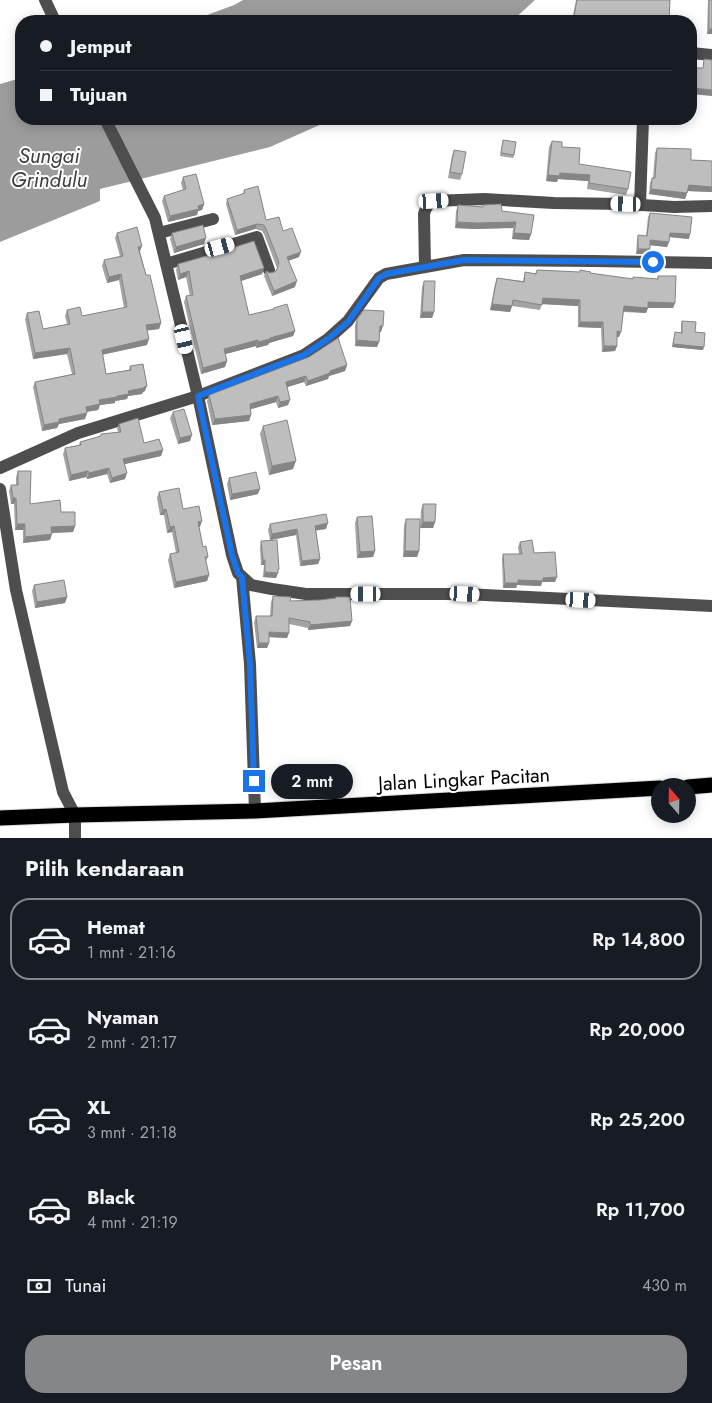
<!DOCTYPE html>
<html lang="id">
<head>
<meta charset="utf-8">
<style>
	:root { --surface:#171b24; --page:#242831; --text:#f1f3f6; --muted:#9ea1a6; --line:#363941; --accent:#858687 }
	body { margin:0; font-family:Jost,sans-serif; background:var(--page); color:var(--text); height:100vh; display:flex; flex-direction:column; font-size:19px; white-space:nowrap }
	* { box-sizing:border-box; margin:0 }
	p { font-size:16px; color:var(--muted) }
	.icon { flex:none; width:28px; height:28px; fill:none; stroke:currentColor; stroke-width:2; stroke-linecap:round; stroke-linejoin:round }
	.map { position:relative; height:838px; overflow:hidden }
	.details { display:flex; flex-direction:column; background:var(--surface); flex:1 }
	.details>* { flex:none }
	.banner { position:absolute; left:15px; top:15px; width:682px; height:110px; border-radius:20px; box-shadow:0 2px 12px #0003; display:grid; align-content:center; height:110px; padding:0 25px; background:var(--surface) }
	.needle { width:32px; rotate:340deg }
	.fabs { position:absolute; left:651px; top:778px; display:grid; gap:10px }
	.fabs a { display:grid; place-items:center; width:45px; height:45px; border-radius:50%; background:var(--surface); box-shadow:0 2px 12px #0003; font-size:25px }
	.end { position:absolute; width:22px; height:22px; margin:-11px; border:6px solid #1a73e8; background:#fff; box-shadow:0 0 0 2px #fff }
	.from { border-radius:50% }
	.bubble { position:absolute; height:35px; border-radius:18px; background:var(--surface); box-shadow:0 2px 12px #0003; font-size:16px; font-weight:600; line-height:35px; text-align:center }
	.car { position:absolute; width:15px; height:30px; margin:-15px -8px; border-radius:6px; box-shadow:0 0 4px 1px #0007; background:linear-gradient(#fff 24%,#345 0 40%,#fff 0 76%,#345 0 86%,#fff 0) }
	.banner b { display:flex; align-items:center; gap:18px; height:48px; font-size:19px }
	.banner b+b { border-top:1px solid var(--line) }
	.banner i { width:12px; height:12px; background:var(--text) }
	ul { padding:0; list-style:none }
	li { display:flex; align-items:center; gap:15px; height:82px; margin:0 10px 8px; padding:0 15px; border:2px solid transparent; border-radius:20px }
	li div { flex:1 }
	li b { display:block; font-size:19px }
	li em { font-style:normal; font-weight:600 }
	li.on { border-color:var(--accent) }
	li>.icon { width:45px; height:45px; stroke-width:1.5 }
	h2 { padding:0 25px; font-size:22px; line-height:60px }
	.pay { display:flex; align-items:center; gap:12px; height:55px; padding:0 25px; font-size:19px }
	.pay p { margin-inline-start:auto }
	.cta { display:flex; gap:10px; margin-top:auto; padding:10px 25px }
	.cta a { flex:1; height:58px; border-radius:20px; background:var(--accent); color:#fff; font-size:20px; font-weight:600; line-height:58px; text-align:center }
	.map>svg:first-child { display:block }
	.water { fill:#9c9c9c }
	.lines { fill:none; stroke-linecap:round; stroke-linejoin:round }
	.highway-casing { stroke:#dbdbdb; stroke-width:17 }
	.minor { stroke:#4e4e4e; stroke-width:12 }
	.highway { stroke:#000; stroke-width:15 }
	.wall { fill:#a3a3a3 }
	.shaded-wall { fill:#858585 }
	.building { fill:#bebebe; stroke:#858585 }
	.route { stroke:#1a73e8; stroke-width:6 }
	.labels { text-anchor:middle; stroke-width:4; stroke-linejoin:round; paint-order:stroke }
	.street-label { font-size:20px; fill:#000; stroke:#fff }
	.water-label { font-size:21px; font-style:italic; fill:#3d3d3d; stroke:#fff }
</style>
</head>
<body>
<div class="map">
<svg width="712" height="838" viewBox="0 0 712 838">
	<rect width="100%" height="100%" fill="#fff"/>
	<path class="water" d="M243,0H535L512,21H191L234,5Z
		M21,78V119H333L270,147L100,189V201L0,242V84Z"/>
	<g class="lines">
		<g class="highway-casing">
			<path id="highway" d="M688,787L712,785
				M0,818L75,815L255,811L660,788"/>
		</g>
		<path class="minor" d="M45,0L55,21
			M691,53L712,55
			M105,119L155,218L198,396L232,555L238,573L251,585L272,589L306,594H465L712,606
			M640,205L643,119
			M159,233L213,219
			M166,264L257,237L269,270
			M425,267L424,214C426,207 428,204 434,201L484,199L554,203L626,204L674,207L712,206
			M0,468L78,433L198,396L304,355L328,339L348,321L379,278L386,274L464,260L594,261L712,263
			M0,489L16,590L63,792L75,815V838
			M242,577L250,664L255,811"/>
		<use href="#highway" class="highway"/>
	</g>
	<path class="wall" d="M576,0H670L669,21H572Z
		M708,0H712V34H707Z
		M503,140L514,155L513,158L500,156Z
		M552,141L562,147L579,164L628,189L626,195L587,189L588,181L558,179L557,182L546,181L549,147Z
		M657,148L691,160L712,161V192L688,191L685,199L649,194L650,183L652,178H653L655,153Z
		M454,150L462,174L460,180L448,178L452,156Z
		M183,177L204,204L202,210L198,211L197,215L168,222L162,201L164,196L183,190L181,183Z
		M244,190L266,220L283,231L299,257L288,261L295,287L272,296L264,276L266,271L270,273L274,272L276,270L277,268L264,234L262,231L255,229L235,235L226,204L227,199L243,194Z
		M458,205L483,207V205L502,211L531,234L529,240L512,239L513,228L475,229L455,228L456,211Z
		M650,213L689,239L670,237L667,247L650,245V249L648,254H636L637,240L638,235L646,236L648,217Z
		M117,233L140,251L146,275L161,323L159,329L147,330V345L102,355L106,374L129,370L130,366L145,391L143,392L142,394L128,396L127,399L115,401V403L100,405L98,410L87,412V413L85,419L59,424L57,428L42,431L33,387L35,382L72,374L67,354L33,359L25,319L27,313L43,329L67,324L65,316L67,310L82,316L124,308L119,280L107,283L102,266L104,260L120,256L115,238Z
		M172,233L204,244L174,253L170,239Z
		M235,247L264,268L262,274L241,281L249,315L273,310L274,308L295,331L293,336L269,343L268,345L256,348V346L225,354L227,361L225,367L201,374L184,302L186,296H190L186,277L178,280L176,270L178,264L234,248Z
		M537,270L590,273L633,279H657L658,276L675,303L673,308H648L646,313L623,312L619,337H617V346L615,351L602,352L601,328L578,327V306L542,304L540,310L512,306L510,312L490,310L495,284L497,278L523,281L525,272L535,274Z
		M424,281L434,312L432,318H420L422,287Z
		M357,319L381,332H380L379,342L377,347L355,346V325Z
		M682,321L703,350L672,347L675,332L681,333V324Z
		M347,365L345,371L329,376L328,379L306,386L304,382L287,387L288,405L278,408L276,402L251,409V415L249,421L212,425L207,401L209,395Z
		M173,412L190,441L178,444L170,418Z
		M119,424L144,443L163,450L161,456L124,464L125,479L110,483L107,474L87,479L86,477L69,481L63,454L65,448L79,445L80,442L101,436V434L118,432L117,429Z
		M263,426L293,469L269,475L260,434Z
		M18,471L30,504L61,512L75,526L73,532L52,533L50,540L23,543V530H15L14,504H11L9,491L11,485H16V477Z
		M229,478L258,494L230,500L227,484Z
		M159,492L183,509L200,527H199L203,547L208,557L206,561L209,575L207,581L174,588L168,560L170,554L176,553L172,532L167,533L164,515H160L157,498Z
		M423,504L435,522L433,528H420L421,510Z
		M357,517L375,551L373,557L357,558L355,523Z
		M406,519L419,551L417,557H403L404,525Z
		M270,524L326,529L316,530L320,559L318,564L300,566L296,535L270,540L268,530Z
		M261,541L279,569L276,578L263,577L264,565H261L260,547Z
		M520,542L534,553L555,582H542L541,586L517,585L516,588H503L502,559L503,554H519L518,547Z
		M34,585L67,597L65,603L35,608L32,591Z
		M273,596L290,601L352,621L350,626L308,630V628L289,624L287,638L269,637V643L267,648H257L254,622L256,616H270L271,602Z"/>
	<path class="shaded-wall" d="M709,29H712V34H707Z
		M693,88L712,90V96L691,94Z
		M560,173L590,175L588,181L558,179L557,182L546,181L548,175Z
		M689,185L712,187V192L687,191Z
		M651,189L687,193L685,199L649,194Z
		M204,204L202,210L198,211L197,215L168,222L170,216Z
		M457,222H516L513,228L475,229L455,228Z
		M257,224L255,229L235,235L237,230Z
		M514,233L531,234L529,240L512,239Z
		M670,233L690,234L689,239L669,237Z
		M206,238L204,244L174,253L176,247Z
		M650,240L669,242L667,247L648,245Z
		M142,246L140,251L136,252L138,247Z
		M638,249H650L648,254H636Z
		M301,252L299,257L285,262L287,257Z
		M264,268L262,274L238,282L240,276Z
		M189,271L186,277L178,280L180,274Z
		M121,274L119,280L107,283L109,277Z
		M297,281L295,287L272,296L274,291Z
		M543,298L580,300L578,306L541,304Z
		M648,302L675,303L673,308H648L646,313L622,311L624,306Z
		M492,304L512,306L510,312L490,310Z
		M422,312H434L432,318H420Z
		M580,322H603L601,328L578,327Z
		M161,323L159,329L144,331L146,325Z
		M380,326H383L381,332H378Z
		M295,331L293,336L269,343L268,345L256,348L258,342Z
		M617,331L621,332L619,337H615Z
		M149,339L147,345L100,355L102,350Z
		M258,340L256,346L222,355L224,349Z
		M357,340L379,342L377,347L355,346Z
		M673,344L704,347L703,350L672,347Z
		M604,346H617L615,351L602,352Z
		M70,348L67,354L33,359L35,353Z
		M227,361L225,367L201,374L203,368Z
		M347,365L345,371L329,376L328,379L306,386L308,381L330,371Z
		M306,376L304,382L284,388L286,382Z
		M147,386L145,391L143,392L142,394L128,396L127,399L115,401V403L100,405L98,410L84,412L86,407L99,400L117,396L128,391Z
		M278,396L276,402L248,410L250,404Z
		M290,400L288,405L278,408L280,402Z
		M87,413L85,419L59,424L57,428L42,431L44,425L59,419Z
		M251,415L249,421L212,425L215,419Z
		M192,435L190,441L178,444L180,438Z
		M163,450L161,456L121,465L123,459Z
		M296,461L293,469L269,475L272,466Z
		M109,468L107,474L87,479L89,473Z
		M88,471L86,477L69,481L71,475Z
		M127,473L125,479L110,483L112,478Z
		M260,489L258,494L230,500L232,494Z
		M13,498H16L14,504H11Z
		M166,509L164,515H160L163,510Z
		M202,521L200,527H196L198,522Z
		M423,522H435L433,528H420Z
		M328,523L326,529L313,531L315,526Z
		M17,524H25L23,530H15Z
		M75,526L73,532L49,533L51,527Z
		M174,526L172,532L167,533L170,527Z
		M297,529L296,535L270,540L272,534Z
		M52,534L50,540L23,543L25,537Z
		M375,551L373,557L357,558L360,552Z
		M405,551H419L417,557H403Z
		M320,559L318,564L300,566L302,561Z
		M263,560H265L264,565H261Z
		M265,572L278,573L276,578L263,577Z
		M209,575L207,581L174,588L176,582Z
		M557,577L555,582H542L541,586L517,585L516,588H503L505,583L518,580Z
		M67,597L65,603L35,608L37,602Z
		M352,621L350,626L308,630L310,625Z
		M269,632L289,633L287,638L267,637Z
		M259,643H269L267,648H257Z"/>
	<path class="building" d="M577,0H670L669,21H573Z
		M709,0H712V29H709Z
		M704,59L712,60V90L693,88V100H691V68H703Z
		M503,140L516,142L514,155L501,153Z
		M552,141L562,142V147L580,148L579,164L631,172L628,189L589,183L590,175L560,173L559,176L548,175Z
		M657,148L691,149V160L712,161V187L689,185L687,193L651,189L652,178H655Z
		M454,150L466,152L462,174L450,172Z
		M196,174L204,204L198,206L199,209L170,216L164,196L186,189L183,177Z
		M258,186L266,220L279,217L283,231L292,228L301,252L287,257L297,281L274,291L266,271L270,273L274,272L277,270L279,262L266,229L264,225L257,224L237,230L227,199L245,193L244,190Z
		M501,204L502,211L534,215L531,234L514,233L516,222L477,223L457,222L458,205L483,207V205Z
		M650,213L692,217L690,234L670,233L669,242L650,240V249H638V235L647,236Z
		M203,225L206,238L176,247L172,233Z
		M137,227L142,246L138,247L146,275H150L161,323L146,325L149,339L102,350L106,374L131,370L130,366L143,364L147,386L144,387V388L128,391L129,394L117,396V397L99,400L100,404L86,407L87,413L59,419V422L44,425L35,382L75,374L70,348L35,353L27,313L39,311L43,329L70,324L67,310L80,307L82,316L127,307L121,274L109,277L104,260L123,256L117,233Z
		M254,241L264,268L240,276L249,315L274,309V308L287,304L295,331L270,338V339L258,342V340L224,349L227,361L203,368L186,296L193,295L189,271L180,274L178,264L235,248V247Z
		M537,270L580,272V270L591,272L590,273L633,279V277L658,279V276H676L675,303L648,302V308L624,306L621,332L617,331V346H604L603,322H580V300L543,298L542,305L513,300L512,306L492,304L497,278L524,282L525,272L536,274Z
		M424,281H435L434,312H422Z
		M364,310L384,311L383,326H380L379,342L357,340V319Z
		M682,321L696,322L695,332L705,333L704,347L673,344L675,332L682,333Z
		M338,338L347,365L330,371V373L308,381L306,376L286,382L290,400L280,402L278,396L250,404L251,415L215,419L209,395L309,357Z
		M184,409L192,435L180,438L173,412Z
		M138,418L144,443L159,439L163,450L123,459L127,473L112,478L109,468L89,473L88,471L71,475L65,448L81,445L80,442L101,436V434L121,432L119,424Z
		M287,420L296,461L272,466L263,426Z
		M18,471H31L30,504L60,500L61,512H75V526L51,527L52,534L25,537V524H17L16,498H13L11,485H18Z
		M256,472L260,489L232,494L229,478Z
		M179,488L183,509L199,506L202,521L198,522L203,547L206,546L208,557H205L209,575L176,582L170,554L179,552L174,526L170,527L166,509L163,510L159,492Z
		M423,504H436L435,522H423Z
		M326,514L328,523L315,526L320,559L302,561L297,529L272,534L270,524Z
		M372,516L375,551L360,552L357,517Z
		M406,519H420L419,551H405Z
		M277,540L279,569H278V573L265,572V560H263L261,541Z
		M532,540L534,553L555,552L557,577L543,578V581L518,580V583H505L503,554H522L520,542Z
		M64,580L67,597L37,602L34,585Z
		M273,596L291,597L290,601L320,600L336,598L335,597H350L352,621L310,625V622L289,618V633L269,632V643H259L256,616H272Z"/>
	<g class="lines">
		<path class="route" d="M254,781L250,664L242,577L238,573L232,555L198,396L304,355L328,339L348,322L379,278L386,274L464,260L653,262"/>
	</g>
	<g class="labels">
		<g class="street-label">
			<text transform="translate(464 779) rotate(-3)" y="7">Jalan Lingkar Pacitan</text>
		</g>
		<g class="water-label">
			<text x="49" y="163">Sungai<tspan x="49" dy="24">Grindulu</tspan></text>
		</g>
	</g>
</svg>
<div class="fabs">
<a><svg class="needle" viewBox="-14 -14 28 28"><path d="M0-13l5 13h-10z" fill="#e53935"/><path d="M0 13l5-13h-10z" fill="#9ea1a6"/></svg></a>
</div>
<i class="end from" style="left:653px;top:262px"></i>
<i class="end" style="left:254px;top:781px"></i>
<div class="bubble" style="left:271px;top:764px;width:82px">2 mnt</div>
<i class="car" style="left:434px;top:201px;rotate:87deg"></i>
<i class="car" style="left:626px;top:204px;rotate:271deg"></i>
<i class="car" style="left:220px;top:247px;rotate:75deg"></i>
<i class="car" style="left:184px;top:339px;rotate:167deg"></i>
<i class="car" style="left:366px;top:594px;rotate:270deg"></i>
<i class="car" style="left:465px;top:594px;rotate:93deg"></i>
<i class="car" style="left:581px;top:600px;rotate:93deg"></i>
<div class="banner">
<b><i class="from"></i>Jemput</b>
<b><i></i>Tujuan</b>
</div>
</div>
<section class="details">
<h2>Pilih kendaraan</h2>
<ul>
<li class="on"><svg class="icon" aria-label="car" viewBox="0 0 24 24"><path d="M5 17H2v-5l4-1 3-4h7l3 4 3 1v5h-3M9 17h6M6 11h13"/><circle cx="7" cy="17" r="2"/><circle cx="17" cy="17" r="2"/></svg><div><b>Hemat</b><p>1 mnt · 21:16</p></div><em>Rp 14,800</em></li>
<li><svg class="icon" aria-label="car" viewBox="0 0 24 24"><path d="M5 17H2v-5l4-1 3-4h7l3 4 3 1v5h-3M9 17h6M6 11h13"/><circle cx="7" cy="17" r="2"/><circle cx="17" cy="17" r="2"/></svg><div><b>Nyaman</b><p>2 mnt · 21:17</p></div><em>Rp 20,000</em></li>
<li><svg class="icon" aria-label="car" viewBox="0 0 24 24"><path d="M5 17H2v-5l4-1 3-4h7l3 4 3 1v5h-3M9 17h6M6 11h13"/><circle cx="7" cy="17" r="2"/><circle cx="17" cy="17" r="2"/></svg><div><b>XL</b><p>3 mnt · 21:18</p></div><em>Rp 25,200</em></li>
<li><svg class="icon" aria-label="car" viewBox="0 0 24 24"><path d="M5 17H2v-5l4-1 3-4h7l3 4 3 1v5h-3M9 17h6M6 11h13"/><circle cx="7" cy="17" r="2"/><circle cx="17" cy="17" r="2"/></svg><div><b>Black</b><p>4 mnt · 21:19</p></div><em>Rp 11,700</em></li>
</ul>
<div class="pay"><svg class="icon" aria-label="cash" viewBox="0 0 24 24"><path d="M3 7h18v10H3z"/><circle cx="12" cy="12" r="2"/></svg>Tunai<p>430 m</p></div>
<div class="cta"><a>Pesan</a></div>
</section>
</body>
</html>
